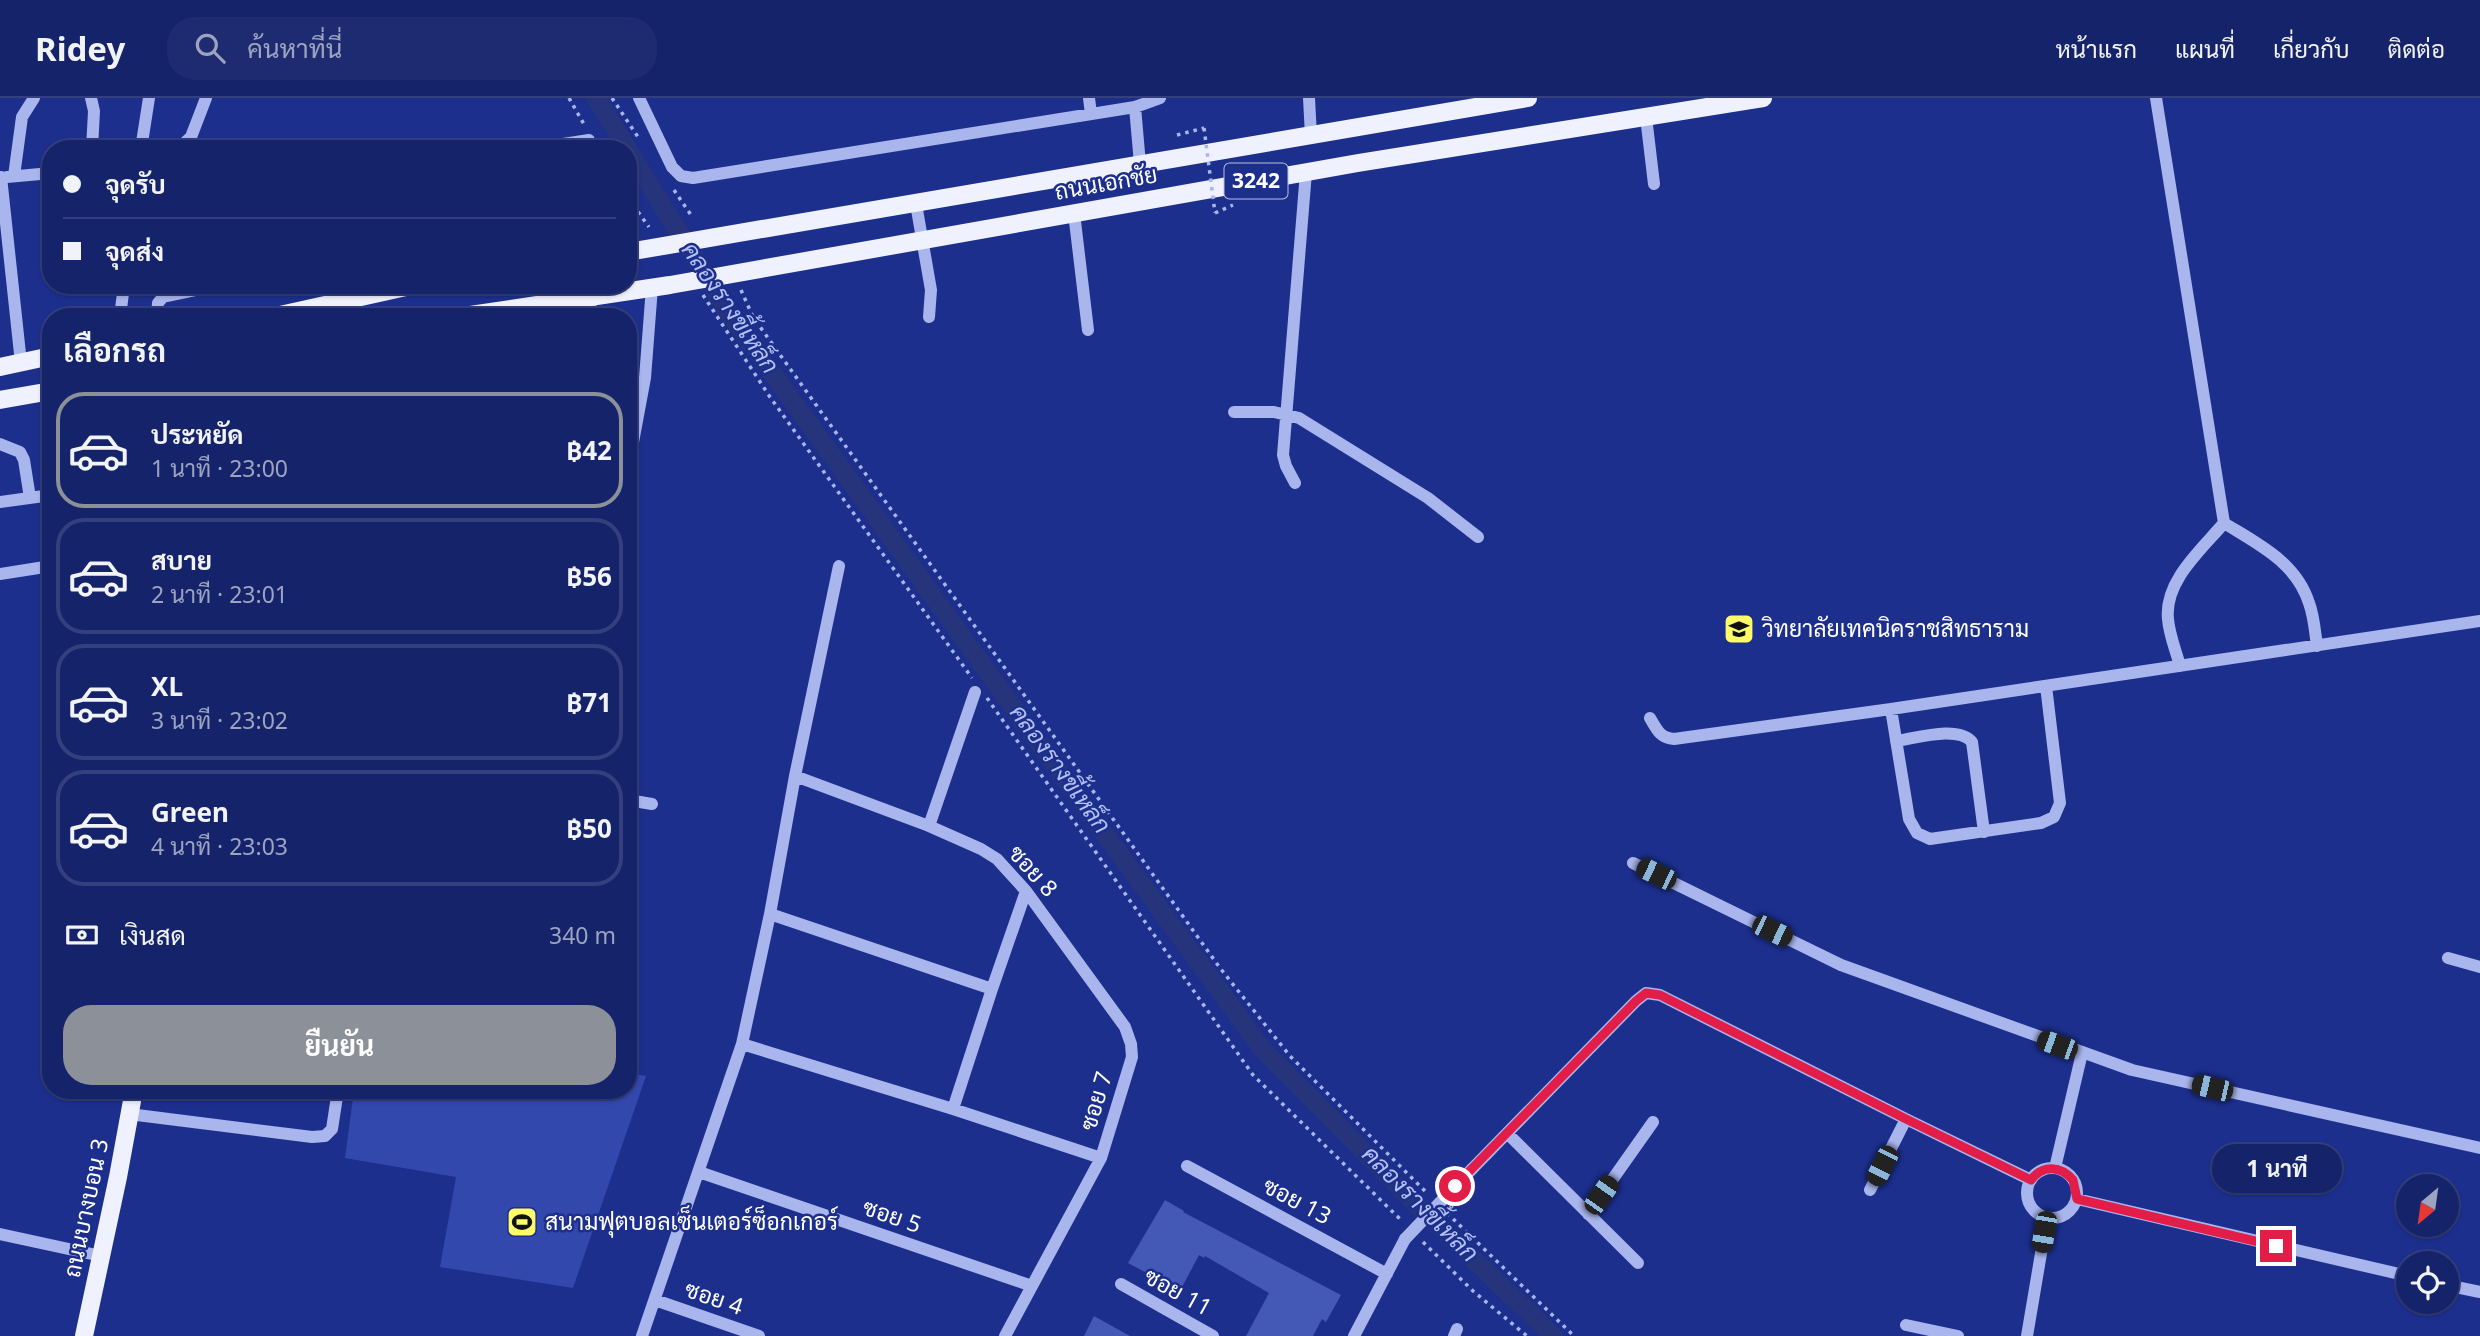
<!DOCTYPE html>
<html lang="th">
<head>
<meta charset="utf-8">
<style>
	:root { --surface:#15236a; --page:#1e2b70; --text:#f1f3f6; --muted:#9da4c1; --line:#34407e; --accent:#8c9099 }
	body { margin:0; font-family:"Noto Sans",Sarabun,sans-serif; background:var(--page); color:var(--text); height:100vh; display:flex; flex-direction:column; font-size:26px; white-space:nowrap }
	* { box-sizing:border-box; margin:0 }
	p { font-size:23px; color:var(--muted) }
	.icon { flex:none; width:38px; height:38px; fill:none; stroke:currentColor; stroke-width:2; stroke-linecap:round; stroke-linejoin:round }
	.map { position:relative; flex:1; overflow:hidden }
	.details { position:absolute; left:42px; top:210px; width:595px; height:791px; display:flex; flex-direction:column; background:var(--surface); border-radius:28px; box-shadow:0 2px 5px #0004,0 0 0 2px var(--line) }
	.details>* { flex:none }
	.hud { position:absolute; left:42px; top:42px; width:595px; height:154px; border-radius:28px; box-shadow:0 2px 5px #0004,0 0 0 2px var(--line); display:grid; align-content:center; height:154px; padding:0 21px; background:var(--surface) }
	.needle { width:46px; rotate:209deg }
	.buttons { position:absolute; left:2396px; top:1076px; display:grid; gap:14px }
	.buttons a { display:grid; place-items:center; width:63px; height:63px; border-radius:50%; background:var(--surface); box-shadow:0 2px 5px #0004,0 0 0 2px var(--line); font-size:35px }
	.end { position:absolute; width:32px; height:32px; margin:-16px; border:9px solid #e11d48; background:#fff; box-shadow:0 0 0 4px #fff }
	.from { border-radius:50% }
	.bubble { position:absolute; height:49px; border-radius:24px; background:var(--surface); box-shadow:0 2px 5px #0004,0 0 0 2px var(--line); font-size:23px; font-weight:700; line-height:49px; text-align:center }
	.car { position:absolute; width:21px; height:42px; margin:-21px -10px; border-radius:9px; box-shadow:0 0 5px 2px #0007; background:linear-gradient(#222 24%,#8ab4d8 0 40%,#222 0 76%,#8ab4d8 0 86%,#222 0) }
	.hud b { display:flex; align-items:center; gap:24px; height:66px; font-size:26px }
	.hud b+b { border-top:2px solid var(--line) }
	.hud i { width:18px; height:18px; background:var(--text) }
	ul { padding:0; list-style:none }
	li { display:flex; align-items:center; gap:21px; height:116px; margin:0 14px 10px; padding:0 7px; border:4px solid var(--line); border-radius:28px }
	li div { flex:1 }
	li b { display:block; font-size:26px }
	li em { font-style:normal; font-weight:700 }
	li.active { border-color:var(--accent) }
	li>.icon { width:63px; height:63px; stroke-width:1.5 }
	h2 { padding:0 21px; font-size:32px; line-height:84px }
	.pay { display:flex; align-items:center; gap:18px; height:77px; padding:0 21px; font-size:26px }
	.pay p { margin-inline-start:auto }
	.primary-button { display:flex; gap:14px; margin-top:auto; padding:14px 21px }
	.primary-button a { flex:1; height:80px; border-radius:28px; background:var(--accent); color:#fff; font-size:28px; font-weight:700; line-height:80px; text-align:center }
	header { display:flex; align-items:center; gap:42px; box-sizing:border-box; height:98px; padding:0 35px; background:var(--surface); border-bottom:2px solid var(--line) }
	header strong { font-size:33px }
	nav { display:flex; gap:38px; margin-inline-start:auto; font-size:24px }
	.search { width:490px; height:63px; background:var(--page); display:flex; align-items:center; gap:18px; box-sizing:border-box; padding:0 24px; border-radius:28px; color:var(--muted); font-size:26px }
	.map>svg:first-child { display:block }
	.green { fill:#3348ad }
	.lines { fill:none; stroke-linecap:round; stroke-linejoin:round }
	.canal { stroke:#26347c; stroke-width:19 }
	.building { fill:#4458b5 }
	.path { stroke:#a9b5ed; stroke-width:3.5; stroke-dasharray:3.5 5; stroke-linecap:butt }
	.minor { stroke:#a9b5ed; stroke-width:12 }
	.major { stroke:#f0f1ff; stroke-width:18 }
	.path-bridge { stroke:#a9b5ed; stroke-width:3.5; stroke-dasharray:3.5 5; stroke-linecap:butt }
	.minor-bridge { stroke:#a9b5ed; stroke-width:12 }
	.route { stroke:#e11d48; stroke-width:9 }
	.labels { text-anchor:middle; stroke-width:5; stroke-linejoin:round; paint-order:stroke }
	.shield { fill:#1c2f8d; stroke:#bbc1dd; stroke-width:2 }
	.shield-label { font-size:21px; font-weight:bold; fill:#fff }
	.street-label { font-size:23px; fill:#fff; stroke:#1c2f8d }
	.poi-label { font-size:23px; fill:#fff; stroke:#1c2f8d; text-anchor:start }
	.water-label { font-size:24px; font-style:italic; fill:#b5c1f4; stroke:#1c2f8d }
</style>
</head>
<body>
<header>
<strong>Ridey</strong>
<div class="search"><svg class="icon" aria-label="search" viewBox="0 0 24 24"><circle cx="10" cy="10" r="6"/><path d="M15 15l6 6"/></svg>ค้นหาที่นี่</div>
<nav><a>หน้าแรก</a><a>แผนที่</a><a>เกี่ยวกับ</a><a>ติดต่อ</a></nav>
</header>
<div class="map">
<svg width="2480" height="1238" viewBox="0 0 2480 1238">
	<rect width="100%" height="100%" fill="#1c2f8d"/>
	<path class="green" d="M628,975L646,978L573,1190L440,1169L456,1079L345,1060L354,992H628Z"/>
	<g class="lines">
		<path class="canal" d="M596,0L628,51
			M628,52L725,209L1061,676L1263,952L1410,1100L1553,1238"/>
	</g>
	<path class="building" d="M1165,1102L1184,1113L1183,1114L1341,1197L1326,1224L1322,1221L1313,1238H1246L1269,1195L1205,1158L1204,1160L1199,1157L1180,1193L1128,1165Z
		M1094,1218L1130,1238H1084Z"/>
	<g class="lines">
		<path class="path" d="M569,0L585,28
			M612,0L640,42
			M1177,37L1204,30
			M674,92L693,120
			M628,100L649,129
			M1215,115L1233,107
			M741,192L753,219L1220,870L1290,958L1427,1095
			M703,197L770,299L972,580
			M987,600L1253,977L1403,1124
			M1447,1115L1574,1238
			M1423,1144L1473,1193L1527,1238"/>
		<path class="minor" d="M91,0L94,13L92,51
			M639,0L672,69L681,78L693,80L1135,9L1160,0
			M1089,0L1091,16
			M1309,0L1311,38
			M2156,0L2224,425C2258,446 2296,464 2309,505C2314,518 2315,534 2317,548
			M1135,9L1140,66
			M1646,19L1654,86
			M141,51L149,0
			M178,51L191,39L206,0
			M531,51L589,42
			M14,78L22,19L34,0
			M1,79L21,265
			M7,79L51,75
			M916,106L931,192L929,219
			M1074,115L1088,232
			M120,219L124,187
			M157,219L158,205L163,199L220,187
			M588,219L592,199
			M1234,314H1274L1299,320L1428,400L1478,439
			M0,346L20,354L24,362L30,400
			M628,371L645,280L652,189
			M1295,385L1286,368L1283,357L1306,74
			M0,404L51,397
			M0,476L51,468
			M2180,568C2176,553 2169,536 2168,521C2164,483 2202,451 2224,425
			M1891,611L1909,721L1917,735L1930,741L2041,725L2054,719L2060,705L2046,588
			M1650,620C1657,632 1660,640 1674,641L1891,611L2480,523
			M1896,643C1917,640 1958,627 1972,644L1984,734
			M795,678L929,728L981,751L997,761L1026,793L1125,929L1131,946L1132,959L1101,1060L1005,1238
			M628,702L652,706
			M929,728L975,594
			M1633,765L1841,867L2132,972L2480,1050
			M770,816L992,891L953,1011
			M2448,860L2480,869
			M992,891L1026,793
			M742,946L953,1011L1101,1060
			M129,1016L312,1039L325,1038L332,1031L338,992
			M1507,1035L1638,1165
			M1187,1068L1387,1176
			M2055,1070L2082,955
			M2027 1095a25 25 0 1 1 50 0a25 25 0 1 1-50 0Z
			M1472,1071L1636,903L1646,895L1660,897L1906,1021L2031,1082
			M699,1074L1032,1188
			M1870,1092L1906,1021
			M2077,1101L2408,1178
			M1588,1116L1653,1024
			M0,1136L101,1158
			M1121,1186L1213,1238
			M2446,1187L2480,1194
			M655,1202L759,1238
			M1906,1227L1958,1238
			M642,1238L742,946L770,816L795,678L839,468
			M1354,1238L1405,1141
			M1454,1238L1457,1231
			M2027,1238L2047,1120"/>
		<path class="major" d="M628,154L1528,0
			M271,219L415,187
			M457,219L670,187L1358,65L1763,0
			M0,269L51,258
			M0,302L51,293
			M84,1238L118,1079L134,992"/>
		<path class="path-bridge" d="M1204,30L1215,115"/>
		<path class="minor-bridge" d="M1405,1141L1472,1071"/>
	</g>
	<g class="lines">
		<path class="route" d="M1455,1088L1636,903L1646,895L1660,897L1906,1021L2031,1082C2043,1066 2061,1068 2073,1082L2077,1101L2276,1148"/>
	</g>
	<defs>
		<g id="university-square" transform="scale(1.575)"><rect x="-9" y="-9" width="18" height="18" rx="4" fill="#fdfb67" stroke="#1c2f8d"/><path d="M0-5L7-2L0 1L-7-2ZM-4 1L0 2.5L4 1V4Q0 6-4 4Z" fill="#111"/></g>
		<g id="stadium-square" transform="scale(1.575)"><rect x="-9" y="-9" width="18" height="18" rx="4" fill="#fdfb67" stroke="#1c2f8d"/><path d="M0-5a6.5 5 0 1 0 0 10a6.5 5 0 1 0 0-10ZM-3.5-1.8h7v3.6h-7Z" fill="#111"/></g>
	</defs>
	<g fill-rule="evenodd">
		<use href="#university-square" x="1739" y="531"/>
		<use href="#stadium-square" x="522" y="1124"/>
	</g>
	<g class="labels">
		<rect class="shield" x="1224.5" y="65.5" width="63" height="35" rx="5"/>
		<g class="shield-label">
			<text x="1256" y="90">3242</text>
		</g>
		<g class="street-label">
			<text transform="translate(1106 85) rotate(-10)" y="8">ถนนเอกชัย</text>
			<text transform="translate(1033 773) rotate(48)" y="8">ซอย 8</text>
			<text transform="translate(1096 1003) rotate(-73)" y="8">ซอย 7</text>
			<text transform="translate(1297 1103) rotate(28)" y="8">ซอย 13</text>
			<text transform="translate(86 1110) rotate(-78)" y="8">ถนนบางบอน 3</text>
			<text transform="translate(892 1118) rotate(19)" y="8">ซอย 5</text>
			<text transform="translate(1178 1194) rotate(29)" y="8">ซอย 11</text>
			<text transform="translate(714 1200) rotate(19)" y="8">ซอย 4</text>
		</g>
		<g class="poi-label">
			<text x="1762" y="539">วิทยาลัยเทคนิคราชสิทธาราม</text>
			<text x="545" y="1132">สนามฟุตบอลเซ็นเตอร์ซ็อกเกอร์</text>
		</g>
		<g class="water-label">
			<text transform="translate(730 210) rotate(56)" y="8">คลองรางขี้เหล็ก</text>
			<text transform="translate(1060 671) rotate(54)" y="8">คลองรางขี้เหล็ก</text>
			<text transform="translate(1420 1106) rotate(45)" y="8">คลองรางขี้เหล็ก</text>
		</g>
	</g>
</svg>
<div class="buttons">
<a><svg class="needle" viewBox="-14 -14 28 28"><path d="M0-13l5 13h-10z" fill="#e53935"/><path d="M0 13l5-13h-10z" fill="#9da4c1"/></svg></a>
<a><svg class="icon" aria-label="locate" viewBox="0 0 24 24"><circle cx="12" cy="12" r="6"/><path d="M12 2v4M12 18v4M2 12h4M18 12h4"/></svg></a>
</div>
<i class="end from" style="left:1455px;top:1088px"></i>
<i class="end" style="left:2276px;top:1148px"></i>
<div class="bubble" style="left:2212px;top:1046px;width:130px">1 นาที</div>
<i class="car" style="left:1656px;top:776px;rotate:296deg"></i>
<i class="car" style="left:1772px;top:833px;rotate:116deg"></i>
<i class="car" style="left:2057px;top:947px;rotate:290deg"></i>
<i class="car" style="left:2212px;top:990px;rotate:283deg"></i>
<i class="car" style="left:1882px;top:1068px;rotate:207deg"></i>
<i class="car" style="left:1601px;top:1097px;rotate:35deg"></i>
<i class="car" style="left:2044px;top:1134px;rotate:190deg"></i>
<div class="hud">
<b><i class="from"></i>จุดรับ</b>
<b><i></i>จุดส่ง</b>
</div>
<section class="details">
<h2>เลือกรถ</h2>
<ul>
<li class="active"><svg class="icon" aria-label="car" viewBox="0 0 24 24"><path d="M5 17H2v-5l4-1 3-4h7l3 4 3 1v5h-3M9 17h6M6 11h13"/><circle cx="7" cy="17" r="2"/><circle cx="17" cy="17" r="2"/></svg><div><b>ประหยัด</b><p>1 นาที · 23:00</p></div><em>฿42</em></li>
<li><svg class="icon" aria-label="car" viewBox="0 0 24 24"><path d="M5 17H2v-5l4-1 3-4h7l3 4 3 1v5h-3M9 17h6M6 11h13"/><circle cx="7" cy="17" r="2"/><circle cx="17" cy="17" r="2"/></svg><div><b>สบาย</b><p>2 นาที · 23:01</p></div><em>฿56</em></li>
<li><svg class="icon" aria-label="car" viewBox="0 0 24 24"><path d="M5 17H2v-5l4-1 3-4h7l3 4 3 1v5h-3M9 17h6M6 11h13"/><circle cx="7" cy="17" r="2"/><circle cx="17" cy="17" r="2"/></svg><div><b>XL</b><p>3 นาที · 23:02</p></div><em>฿71</em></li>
<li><svg class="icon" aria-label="car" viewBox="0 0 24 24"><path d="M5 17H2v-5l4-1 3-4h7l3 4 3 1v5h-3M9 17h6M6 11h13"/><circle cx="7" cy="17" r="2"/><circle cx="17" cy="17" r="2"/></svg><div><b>Green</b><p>4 นาที · 23:03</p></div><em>฿50</em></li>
</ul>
<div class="pay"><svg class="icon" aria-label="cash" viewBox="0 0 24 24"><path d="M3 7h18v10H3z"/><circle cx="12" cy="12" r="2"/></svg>เงินสด<p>340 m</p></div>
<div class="primary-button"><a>ยืนยัน</a></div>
</section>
</div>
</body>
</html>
